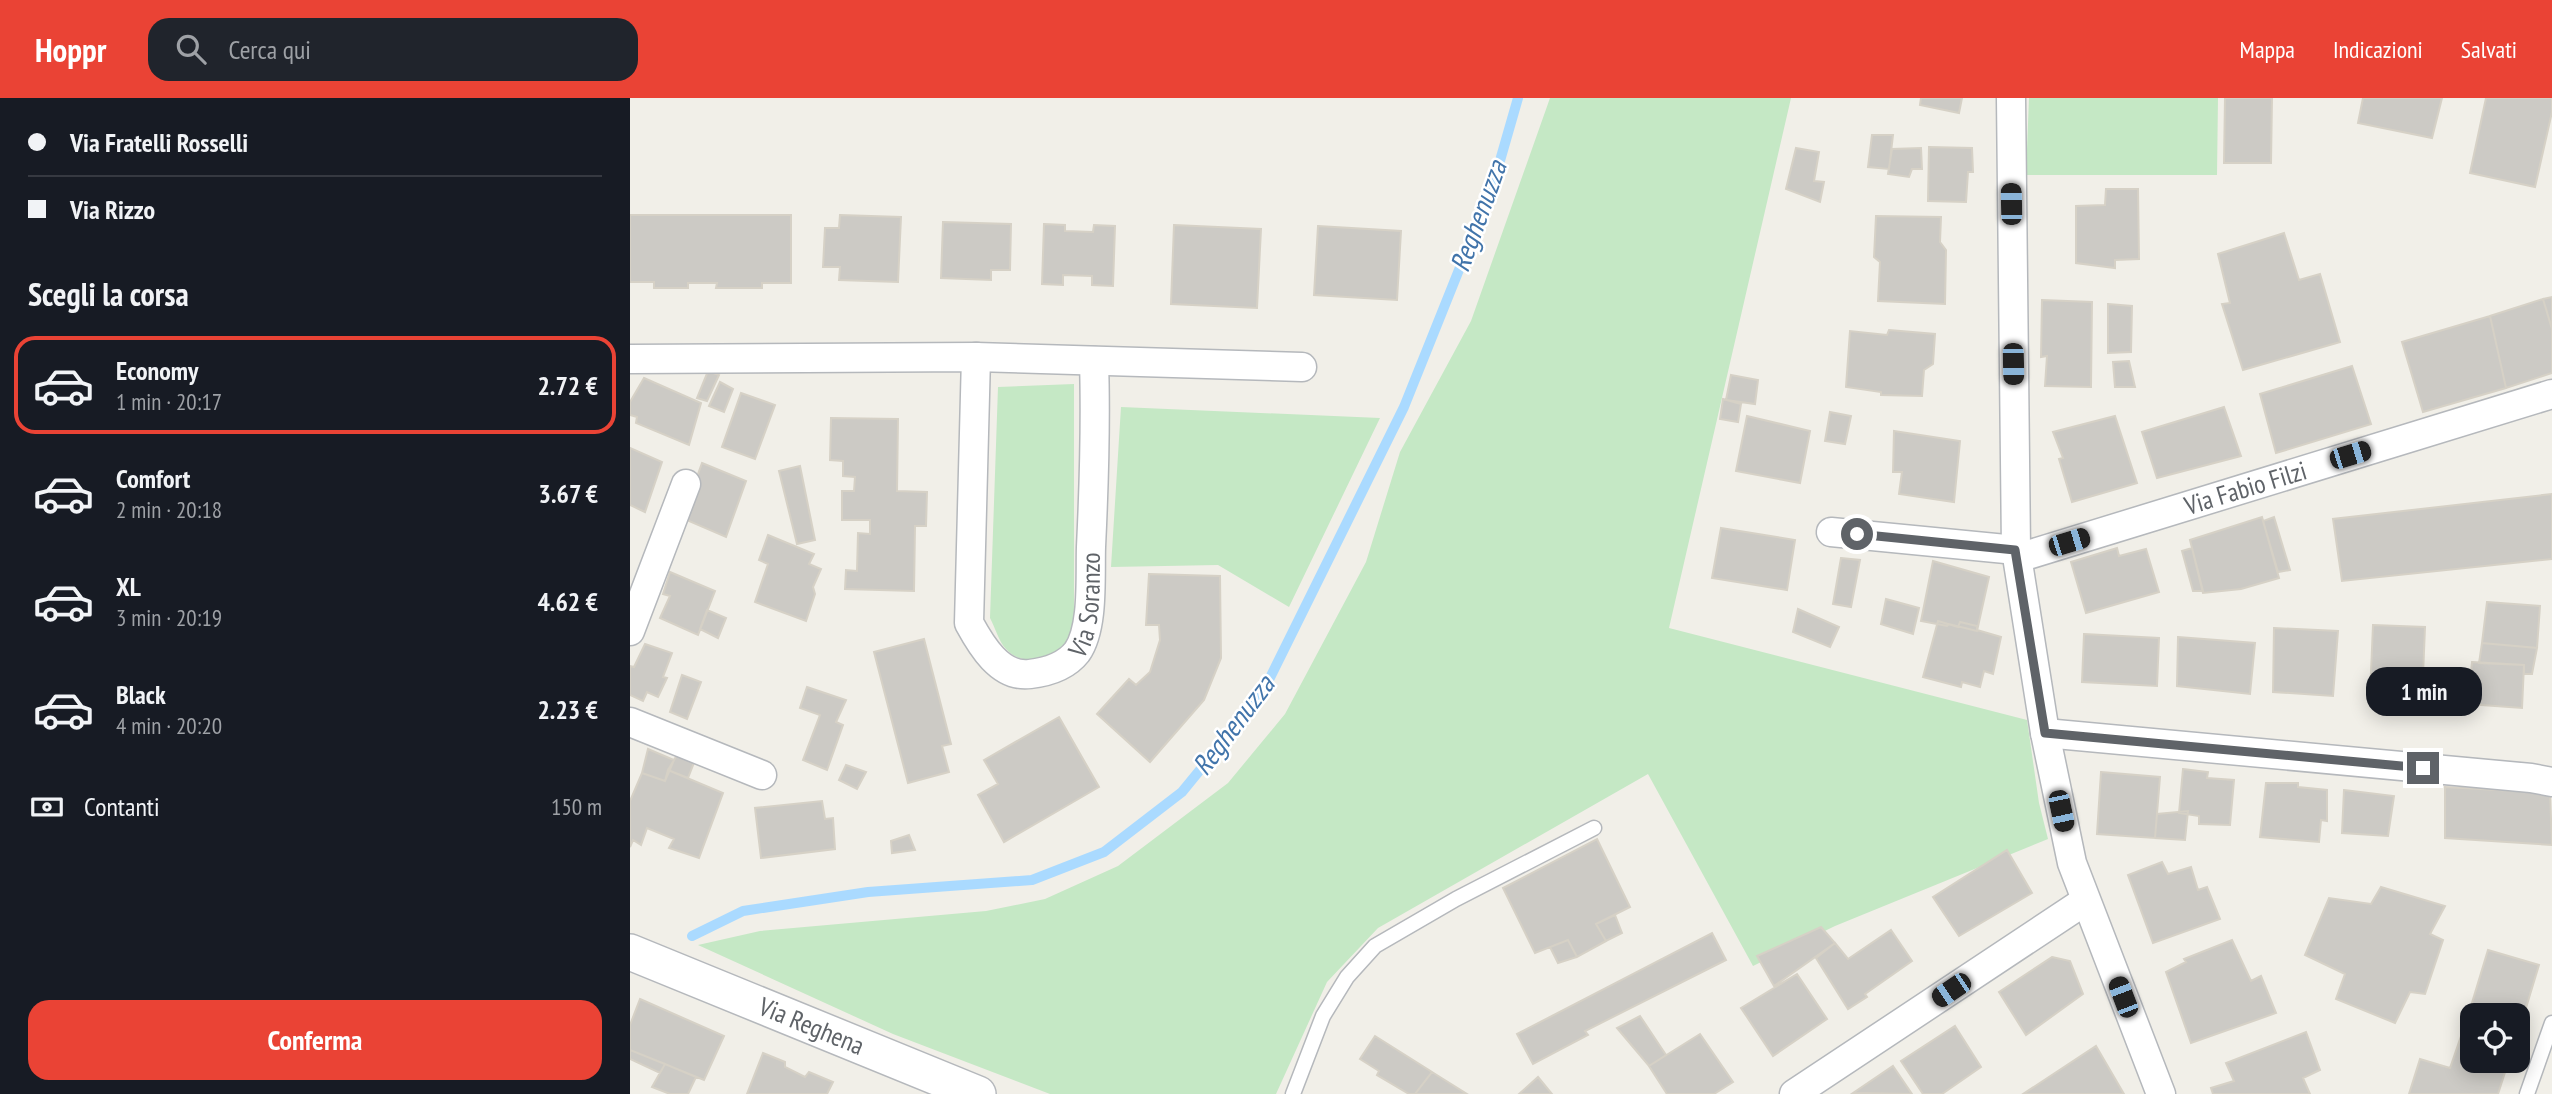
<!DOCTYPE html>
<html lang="it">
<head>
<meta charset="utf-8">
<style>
	:root { --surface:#171b24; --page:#20242c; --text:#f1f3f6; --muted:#9ea1a6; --line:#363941; --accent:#ea4335 }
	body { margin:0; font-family:"PT Sans Narrow",sans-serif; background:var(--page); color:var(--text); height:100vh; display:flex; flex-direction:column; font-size:26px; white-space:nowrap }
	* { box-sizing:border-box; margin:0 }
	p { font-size:23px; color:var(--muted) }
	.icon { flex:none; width:38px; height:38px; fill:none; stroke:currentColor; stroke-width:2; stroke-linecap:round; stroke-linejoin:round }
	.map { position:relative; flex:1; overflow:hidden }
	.sheet { display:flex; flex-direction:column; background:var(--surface); width:630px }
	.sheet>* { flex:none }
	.banner { display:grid; align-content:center; height:154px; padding:0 28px; background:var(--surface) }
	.tools { position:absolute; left:1830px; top:905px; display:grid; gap:14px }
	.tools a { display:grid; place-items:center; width:70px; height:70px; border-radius:14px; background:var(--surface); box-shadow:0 4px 18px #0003; font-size:35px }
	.end { position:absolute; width:32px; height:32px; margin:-16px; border:9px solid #5f6368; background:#fff; box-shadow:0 0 0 4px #fff }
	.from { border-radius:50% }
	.bubble { position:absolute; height:49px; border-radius:21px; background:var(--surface); box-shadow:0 4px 18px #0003; font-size:23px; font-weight:700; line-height:49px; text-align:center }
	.car { position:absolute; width:21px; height:42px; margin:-21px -10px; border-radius:9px; box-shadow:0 0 5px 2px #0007; background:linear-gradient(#222 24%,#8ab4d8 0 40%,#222 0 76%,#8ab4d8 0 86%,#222 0) }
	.banner b { display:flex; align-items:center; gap:24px; height:66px; font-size:26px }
	.banner b+b { border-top:2px solid var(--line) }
	.banner i { width:18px; height:18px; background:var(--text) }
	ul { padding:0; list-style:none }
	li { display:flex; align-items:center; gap:21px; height:98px; margin:0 14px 10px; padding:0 14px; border:4px solid transparent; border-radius:21px }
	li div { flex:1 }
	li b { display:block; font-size:26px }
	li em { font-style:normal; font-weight:700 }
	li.selected { border-color:var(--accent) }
	li>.icon { width:63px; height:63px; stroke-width:1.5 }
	h2 { padding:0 28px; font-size:32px; line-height:84px }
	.pay { display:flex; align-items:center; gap:18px; height:77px; padding:0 28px; font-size:26px }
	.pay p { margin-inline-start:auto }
	.primary-button { display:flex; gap:14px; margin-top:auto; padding:14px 28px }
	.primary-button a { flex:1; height:80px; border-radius:21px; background:var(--accent); color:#fff; font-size:28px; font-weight:700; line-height:80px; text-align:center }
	header { display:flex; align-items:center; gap:42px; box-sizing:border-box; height:98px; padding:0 35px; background:var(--accent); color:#fff }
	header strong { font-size:33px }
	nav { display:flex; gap:38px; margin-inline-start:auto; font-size:24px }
	.search { width:490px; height:63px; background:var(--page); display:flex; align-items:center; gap:18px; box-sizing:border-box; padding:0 24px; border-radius:21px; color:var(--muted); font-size:26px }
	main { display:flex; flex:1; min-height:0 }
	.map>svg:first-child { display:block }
	.green { fill:#c5e8c5 }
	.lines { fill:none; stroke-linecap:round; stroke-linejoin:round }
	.stream { stroke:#aadaff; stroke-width:10 }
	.building { fill:#cccac5; stroke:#d6d1c6; stroke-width:2 }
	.service-casing { stroke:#b5b8bc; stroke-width:17 }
	.minor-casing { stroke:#b5b8bc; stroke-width:31 }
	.tertiary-casing { stroke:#b5b8bc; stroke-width:38 }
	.service { stroke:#fff; stroke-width:14 }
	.minor { stroke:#fff; stroke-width:28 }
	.tertiary { stroke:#fff; stroke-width:35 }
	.route { stroke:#5f6368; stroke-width:9 }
	.labels { text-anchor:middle; stroke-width:5; stroke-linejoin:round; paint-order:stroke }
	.street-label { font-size:26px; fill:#5f6368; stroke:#fff }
	.water-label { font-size:28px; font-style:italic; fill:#4174aa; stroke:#fff }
</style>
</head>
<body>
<header>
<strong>Hoppr</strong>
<div class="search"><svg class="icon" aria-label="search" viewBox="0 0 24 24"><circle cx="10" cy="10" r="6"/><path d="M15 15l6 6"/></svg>Cerca qui</div>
<nav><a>Mappa</a><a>Indicazioni</a><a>Salvati</a></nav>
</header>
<main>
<section class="sheet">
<div class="banner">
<b><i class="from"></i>Via Fratelli Rosselli</b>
<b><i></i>Via Rizzo</b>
</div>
<h2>Scegli la corsa</h2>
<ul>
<li class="selected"><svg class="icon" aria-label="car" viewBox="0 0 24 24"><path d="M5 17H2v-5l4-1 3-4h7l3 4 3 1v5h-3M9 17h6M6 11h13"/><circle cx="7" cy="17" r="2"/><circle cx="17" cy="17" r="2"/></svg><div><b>Economy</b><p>1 min · 20:17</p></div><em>2.72 €</em></li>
<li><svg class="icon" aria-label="car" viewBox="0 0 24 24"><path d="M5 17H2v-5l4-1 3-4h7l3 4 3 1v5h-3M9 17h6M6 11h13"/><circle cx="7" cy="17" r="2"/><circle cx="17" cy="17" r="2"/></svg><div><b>Comfort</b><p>2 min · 20:18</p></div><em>3.67 €</em></li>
<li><svg class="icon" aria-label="car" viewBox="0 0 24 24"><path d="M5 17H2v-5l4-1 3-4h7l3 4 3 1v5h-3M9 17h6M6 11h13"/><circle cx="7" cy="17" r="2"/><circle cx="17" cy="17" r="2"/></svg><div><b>XL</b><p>3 min · 20:19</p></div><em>4.62 €</em></li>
<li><svg class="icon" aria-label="car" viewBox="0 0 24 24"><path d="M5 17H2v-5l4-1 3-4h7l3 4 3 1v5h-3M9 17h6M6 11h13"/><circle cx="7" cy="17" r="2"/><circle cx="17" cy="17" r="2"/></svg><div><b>Black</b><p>4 min · 20:20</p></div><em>2.23 €</em></li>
</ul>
<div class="pay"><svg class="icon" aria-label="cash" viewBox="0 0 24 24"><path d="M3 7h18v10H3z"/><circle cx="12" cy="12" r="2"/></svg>Contanti<p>150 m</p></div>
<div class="primary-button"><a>Conferma</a></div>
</section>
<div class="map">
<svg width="1922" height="996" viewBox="0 0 1922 996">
	<rect width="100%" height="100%" fill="#f1efe8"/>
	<path class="green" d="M920,0H1161L1039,530L1397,622L1409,705L1418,741L1205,828L1123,868L1018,676L748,830L697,884L646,996H420L263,936L68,847L130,833L356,813L415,801L488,768L598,685L655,616L736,464L770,354L841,223Z
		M1399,0H1588L1587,77H1396Z
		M444,286V522L439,547C419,558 394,571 376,551C369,544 365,529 360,520L368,289Z
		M491,309L750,320L659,509L588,467L481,469Z"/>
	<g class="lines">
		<path class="stream" d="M62,838L113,813L238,794L402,782L474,754L552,694L632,596L774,309L863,87L888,0"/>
	</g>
	<path class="building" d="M1291,0H1332L1329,15L1290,7Z
		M1595,0H1642L1641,65H1594Z
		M1733,0H1812L1802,40L1728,25Z
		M1856,0H1922V14L1905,89L1840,75Z
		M1242,37H1263L1259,71L1238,69Z
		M1299,49L1342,50L1343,74H1338L1336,104L1298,103Z
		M1166,50L1189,54L1184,83L1194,84L1190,104L1156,91Z
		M1291,50L1292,71H1282L1279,79L1258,76L1262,51Z
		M1476,91H1508L1509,161L1485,162V170L1446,165V108L1475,107Z
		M0,117H161V185H132V190H86L87,185H58V190H24V184H0Z
		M210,117L271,119L268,184L209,182L210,169H193L195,130H209Z
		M1246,118L1311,119L1310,144L1316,152L1315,206L1248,203L1250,164L1244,159Z
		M313,124L381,126L380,172H361V182L311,180Z
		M414,126L435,127V133L463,134L464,127L485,128L483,188L462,187V178L433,177V187L412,186Z
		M544,127L631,131L627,210L541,206Z
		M688,128L771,133L767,202L684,197Z
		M1654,135L1669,182L1690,176L1710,244L1613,272L1592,206L1600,205L1588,156Z
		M1922,199V231L1913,201Z
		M1913,201L1922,231V275L1876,290L1860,218Z
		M1412,202L1462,204L1461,289L1415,288L1417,258L1411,259Z
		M1478,206L1502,208L1501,254L1478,255Z
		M1860,218L1876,290L1793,314L1772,244Z
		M1259,232L1305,236L1303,266L1294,272L1292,298L1251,297V294L1216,289L1220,233L1257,237Z
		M1499,263L1505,289H1485L1483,264Z
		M1722,268L1741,326L1646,355L1630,296Z
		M78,273L89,277L77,303L67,300Z
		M1101,277L1128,282L1125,306L1096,302Z
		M14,280L71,305L59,347L6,325L7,319L0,317V304Z
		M90,284L103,291L94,314L79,308Z
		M111,295L145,307L125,361L92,349Z
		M1093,301L1111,306L1108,324L1090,321Z
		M1594,309L1611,358L1527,380L1512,334Z
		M1200,314L1221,318L1215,346L1195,343Z
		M1117,318L1180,333L1170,385L1106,373Z
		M1485,318L1507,385L1442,404L1429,361L1433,360L1423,334Z
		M201,320L268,321L267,393L297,394L296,428H285L284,493L215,491L216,472L227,473L228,435L240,436V422H212V393H224L225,379L213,378V363L200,362Z
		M1264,333L1330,343L1324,404L1269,396L1272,374H1263Z
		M0,350L32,364L15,414L0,407Z
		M72,365L116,383L96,439L52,420Z
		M170,368L185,442L167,446L149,373Z
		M1922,396V461L1712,483L1703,421Z
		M1632,419L1649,480L1611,491L1573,495L1560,442Z
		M1644,419L1660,472L1648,474L1633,423Z
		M1091,430L1165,442L1157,492L1082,480Z
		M138,437L184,456L179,466L191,471L183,489L185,496L176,523L125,504L138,466L129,462Z
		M1487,450L1489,458L1516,451L1529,494L1456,515L1441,464Z
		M1562,450L1573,493H1563L1552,453Z
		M1211,460L1230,462L1221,509L1203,506Z
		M1303,463L1359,479L1347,533L1319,526L1317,528L1291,523Z
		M40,474L85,493L68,537L30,520L40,498L33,496Z
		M519,476L590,478L591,560L574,602L520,664L467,616L499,581L506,587L520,574L530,542L529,527H516Z
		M1256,501L1289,510L1283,536L1251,526Z
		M1857,504L1910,508L1907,550L1852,545Z
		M1168,511L1209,529L1200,549L1163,534Z
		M77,512L96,520L88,540L70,531Z
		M1308,523L1328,529L1330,524L1347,528V532L1371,539L1363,576L1354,573L1350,589L1332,584L1331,589L1293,579Z
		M1743,527L1795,529L1792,602L1740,598Z
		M1644,530L1708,533L1703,598L1643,594Z
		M1454,536L1529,540L1527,588L1452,584Z
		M1548,539L1625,545L1620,596L1547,588Z
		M294,541L321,646L312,648L319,674L278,685L244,554Z
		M1852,545L1907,550L1902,576H1894V567L1849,565Z
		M15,546L42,555L33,579L37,580L28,599L17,594L13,603L0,597V568L4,569Z
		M1842,564L1894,567L1892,610L1838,606Z
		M52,577L71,584L57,621L40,614Z
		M177,589L216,602L206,624L213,627L197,672L173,662L190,617L170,610Z
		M429,619L469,689L374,744L348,697L368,686L354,662Z
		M18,651L44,662L35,683L12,675Z
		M50,652L67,657L58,680L38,672Z
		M216,667L236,674L227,691L209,682Z
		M1553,671L1578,674L1577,680L1604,682L1600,727L1569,726V718L1549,715Z
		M38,672L93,695L69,760L39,750L44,741L17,730L11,747L3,742L0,749V703L12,675L35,683Z
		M1471,674L1530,679L1525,740L1467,736Z
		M1636,685H1668V689L1697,692V723L1691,722L1689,744L1630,739Z
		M1815,689L1920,695L1922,747L1815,740Z
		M1714,692L1764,698L1758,738L1712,735Z
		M192,703L195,721L203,720L205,751L131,760L125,710Z
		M1558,713L1555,742L1525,740L1527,716Z
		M279,737L285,752L262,755L261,743Z
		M967,741L1000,809L966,826L976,843L947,859L938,842L905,855L873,790Z
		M1377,752L1402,795L1329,838L1303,799Z
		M1532,764L1538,776L1561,769L1568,792L1577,789L1590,821L1523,845L1498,777Z
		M1751,789L1815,808L1800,836L1813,842L1795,896L1780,894L1765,925L1706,901L1715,876L1675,857L1699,800L1741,806Z
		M985,817L992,835L976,843L966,826Z
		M1191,829L1205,845L1144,888L1127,858Z
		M1261,832L1282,863L1235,896L1237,899L1218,911L1186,860L1205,845L1218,861Z
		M1082,835L1096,862L955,933L958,937L903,966L887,936Z
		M938,842L947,859L928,865L920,849Z
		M1602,842L1621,883L1631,878L1646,915L1561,945L1536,874L1556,864L1554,861Z
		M1858,852L1909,867L1889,933L1888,917L1838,918Z
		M1422,859L1440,863L1453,896L1396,937L1369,894Z
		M1167,876L1197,921L1143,958L1111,910Z
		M10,901L94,938L74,982L0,952V927Z
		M1010,918L1036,957L1019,968L987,930Z
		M1838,918L1843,920V962H1879L1868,996H1779L1790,961L1820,970Z
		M1325,928L1351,969L1312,996H1293L1271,963Z
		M1676,934L1690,972L1673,980L1680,996H1583L1581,990L1604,983L1596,965Z
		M1070,936L1103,984L1084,996H1037L1019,968Z
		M745,938L802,974L785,996H779L747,977L749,973L730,961Z
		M1466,948L1494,996H1393Z
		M0,952L35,966L30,975L0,961Z
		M133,955L155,964V969L175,979L179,974L203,984L197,996H117Z
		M35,966L66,979L58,996H40L22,989Z
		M1263,968L1282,996L1223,995Z
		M802,974L837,996H785Z
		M908,979L922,996H889Z"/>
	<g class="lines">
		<g class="service-casing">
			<path id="service" d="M663,996L693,918L717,879L745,848L826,801L964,730
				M1897,996L1922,925"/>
		</g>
		<g class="minor-casing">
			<g id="minor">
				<path d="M1381,0L1386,452L1415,635L1442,765L1531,996"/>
				<path id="s1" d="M346,259L339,525C351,547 370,580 400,576C417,574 436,568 447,554C464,530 460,478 461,449C464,387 466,325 464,263"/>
				<path d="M0,261L346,259L672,269"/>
				<path d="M1201,434L1386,452"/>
				<path id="s2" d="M1388,460L1922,296"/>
				<path d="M0,533L56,386"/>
				<path d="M0,624L132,677"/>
				<path d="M1415,635L1901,680L1922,684"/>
				<path d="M1164,996L1455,803"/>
			</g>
		</g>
		<g class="tertiary-casing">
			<g id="tertiary">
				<path id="s3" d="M0,854L348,996"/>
			</g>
		</g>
		<use href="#service" class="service"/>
		<use href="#minor" class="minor"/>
		<use href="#tertiary" class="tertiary"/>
	</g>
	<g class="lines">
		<path class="route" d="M1227,436L1385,452L1415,635L1793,670"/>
	</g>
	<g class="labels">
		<g class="street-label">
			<text dy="9" stroke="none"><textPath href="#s2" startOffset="238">Via Fabio Filzi</textPath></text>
			<text dy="9" stroke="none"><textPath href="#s1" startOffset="453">Via Soranzo</textPath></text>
			<text dy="9" stroke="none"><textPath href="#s3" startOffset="196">Via Reghena</textPath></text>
		</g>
		<g class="water-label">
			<text transform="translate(848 118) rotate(-70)" y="10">Reghenuzza</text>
			<text transform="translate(603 627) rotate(-53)" y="10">Reghenuzza</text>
		</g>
	</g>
</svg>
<div class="tools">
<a><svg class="icon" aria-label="locate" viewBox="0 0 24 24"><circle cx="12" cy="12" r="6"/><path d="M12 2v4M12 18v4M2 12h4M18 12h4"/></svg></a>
</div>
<i class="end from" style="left:1227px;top:436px"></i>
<i class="end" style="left:1793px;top:670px"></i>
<div class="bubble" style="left:1736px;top:569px;width:116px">1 min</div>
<i class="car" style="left:1381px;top:106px;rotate:359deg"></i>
<i class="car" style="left:1383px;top:266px;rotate:179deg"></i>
<i class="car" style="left:1720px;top:357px;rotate:73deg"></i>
<i class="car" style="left:1439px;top:444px;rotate:73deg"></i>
<i class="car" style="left:1431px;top:713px;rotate:168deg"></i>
<i class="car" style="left:1321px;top:892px;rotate:236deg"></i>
<i class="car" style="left:1493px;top:899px;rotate:339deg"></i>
</div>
</main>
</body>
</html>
